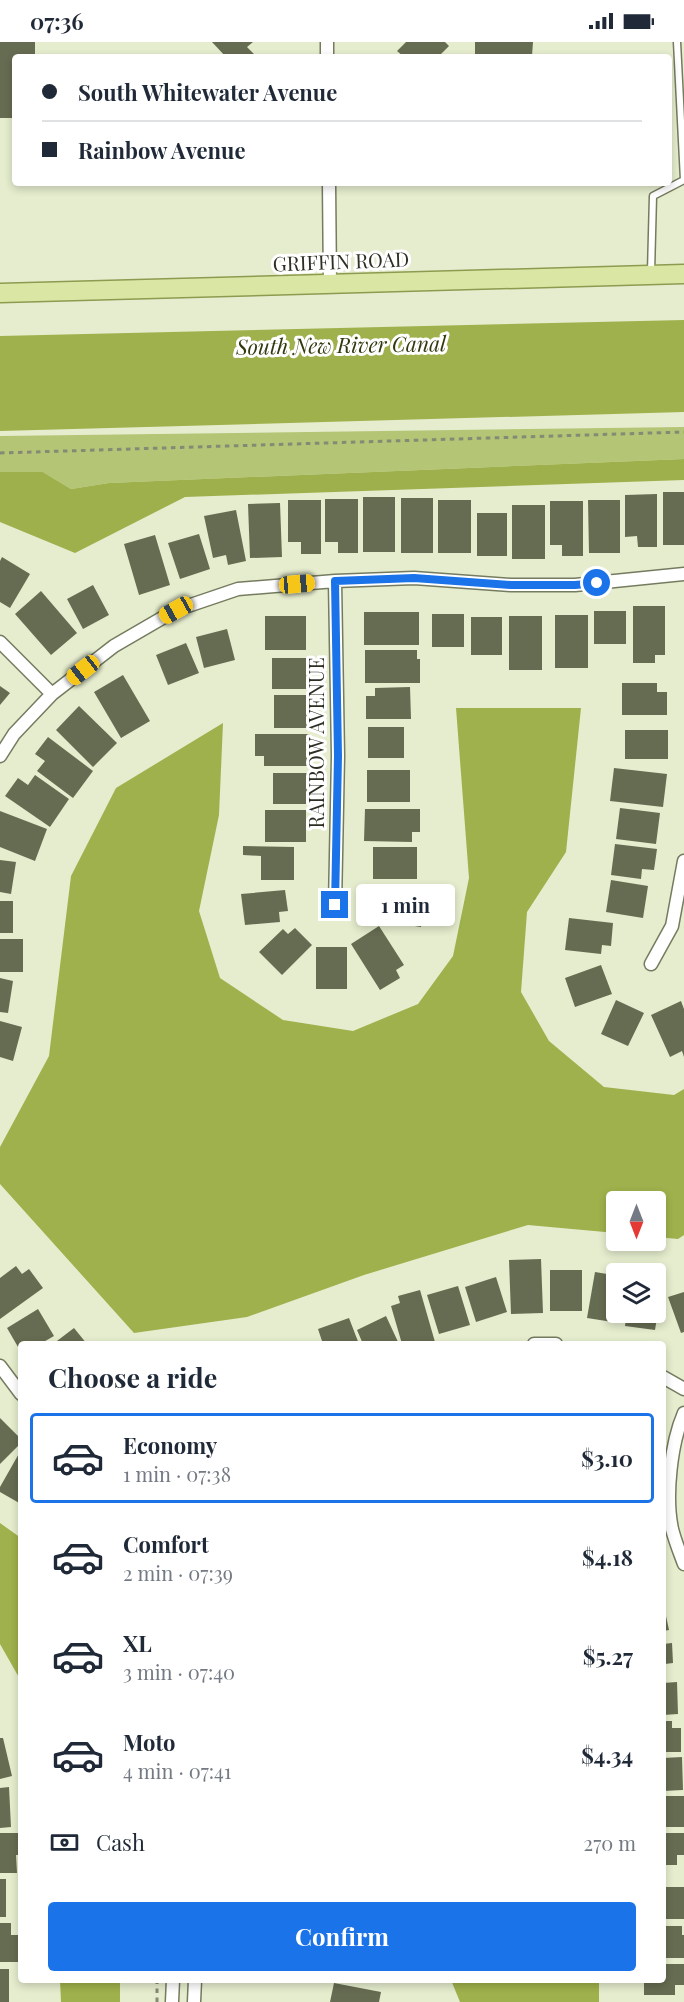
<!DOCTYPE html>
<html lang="en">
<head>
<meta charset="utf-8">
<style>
	:root { --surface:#fff; --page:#f6f6f7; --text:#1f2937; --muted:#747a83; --line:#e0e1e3; --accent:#1a73e8 }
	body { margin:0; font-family:"Playfair Display",serif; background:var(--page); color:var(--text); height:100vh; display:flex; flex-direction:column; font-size:22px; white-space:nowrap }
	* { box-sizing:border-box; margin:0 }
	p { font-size:20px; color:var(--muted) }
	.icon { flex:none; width:33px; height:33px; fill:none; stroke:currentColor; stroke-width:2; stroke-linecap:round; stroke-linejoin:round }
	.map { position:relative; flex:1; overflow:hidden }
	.sheet { position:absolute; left:18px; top:1299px; width:648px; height:642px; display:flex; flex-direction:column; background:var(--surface); border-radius:6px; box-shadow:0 3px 9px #0003 }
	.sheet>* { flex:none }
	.hud { position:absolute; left:12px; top:12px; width:660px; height:132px; border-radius:6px; box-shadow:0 3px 9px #0003; display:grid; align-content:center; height:132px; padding:0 30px; background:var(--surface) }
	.needle { width:39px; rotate:180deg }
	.fabs { position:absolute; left:606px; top:1149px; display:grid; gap:12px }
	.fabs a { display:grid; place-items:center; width:60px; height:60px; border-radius:6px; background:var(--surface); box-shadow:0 3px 9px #0003; font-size:30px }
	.end { position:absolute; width:27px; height:27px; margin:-14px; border:8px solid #1a73e8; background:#fff; box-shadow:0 0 0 3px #fff }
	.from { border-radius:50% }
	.bubble { position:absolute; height:42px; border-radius:6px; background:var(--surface); box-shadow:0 3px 9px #0003; font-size:20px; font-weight:700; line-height:42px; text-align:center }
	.car { position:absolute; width:18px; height:36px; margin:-18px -9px; border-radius:8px; box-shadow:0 0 4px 2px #0007; background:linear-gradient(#f5c518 24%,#345 0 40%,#f5c518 0 76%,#345 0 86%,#f5c518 0) }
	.hud b { display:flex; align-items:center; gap:21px; height:57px; font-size:22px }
	.hud b+b { border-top:2px solid var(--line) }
	.hud i { width:15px; height:15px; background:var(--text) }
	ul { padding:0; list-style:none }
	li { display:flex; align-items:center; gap:18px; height:90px; margin:0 12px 9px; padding:0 18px; border:3px solid transparent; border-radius:6px }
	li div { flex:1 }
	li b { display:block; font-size:22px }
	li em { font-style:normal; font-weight:700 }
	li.on { border-color:var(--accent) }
	li>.icon { width:54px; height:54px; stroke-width:1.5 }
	h2 { padding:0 30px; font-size:27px; line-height:72px }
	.pay { display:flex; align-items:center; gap:15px; height:66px; padding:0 30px; font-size:22px }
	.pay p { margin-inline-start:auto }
	.action { display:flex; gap:12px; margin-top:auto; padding:12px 30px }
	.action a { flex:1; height:69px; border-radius:6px; background:var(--accent); color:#fff; font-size:24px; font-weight:700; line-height:69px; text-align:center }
	.status { display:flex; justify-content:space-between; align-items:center; height:42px; padding:0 30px; background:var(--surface); direction:ltr }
	.status svg { height:16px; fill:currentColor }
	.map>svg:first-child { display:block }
	.green { fill:#b4c576 }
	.forest { fill:#9eb04c }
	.water { fill:#9fb14c }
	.building { fill:#666c51 }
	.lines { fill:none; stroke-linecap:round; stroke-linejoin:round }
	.service-casing { stroke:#747b5f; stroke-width:9 }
	.minor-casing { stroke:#747b5f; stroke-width:15 }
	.primary-casing { stroke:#8d9b50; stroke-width:21 }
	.path { stroke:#858a75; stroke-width:3; stroke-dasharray:4.5 4.5; stroke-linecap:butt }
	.service { stroke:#fff; stroke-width:6 }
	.minor { stroke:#fff; stroke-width:12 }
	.primary { stroke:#dae6a4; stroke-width:18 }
	.route { stroke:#1a73e8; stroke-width:8 }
	.labels { text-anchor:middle; stroke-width:6; stroke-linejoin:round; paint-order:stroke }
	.street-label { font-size:20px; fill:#2d2f24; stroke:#fff }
	.water-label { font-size:21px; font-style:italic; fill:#32390f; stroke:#fff }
</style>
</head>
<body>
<div class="status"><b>07:36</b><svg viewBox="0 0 49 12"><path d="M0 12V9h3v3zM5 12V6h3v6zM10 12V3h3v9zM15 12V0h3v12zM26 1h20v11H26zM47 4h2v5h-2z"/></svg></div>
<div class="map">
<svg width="684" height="1960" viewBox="0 0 684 1960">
	<rect width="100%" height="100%" fill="#e5edce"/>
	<path class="green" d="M684,385V417L109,441L71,447L43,430H0V394Z"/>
	<path class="forest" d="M684,417V438L185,455L75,511L0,480V430H43L71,447L109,441Z"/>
	<path class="water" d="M684,278V370L0,389V294Z
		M456,666H581L566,810L527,870L521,950L549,999L604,1045L674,1053L684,1047V1193L678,1197L656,1195V1160H616V1191L528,1183L364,1233L247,1275L134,1291L0,1142V1105L49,1014L71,834L116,746L223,681L219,773L199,869L220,936L283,978L353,989L418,962L453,914L469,836Z
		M0,1481L21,1496V1639L0,1602Z
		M60,1938H120V1960H61Z
		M451,1938H599V1960H460Z"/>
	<path class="building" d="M0,0H35V15H15V76H0Z
		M212,0H253L247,5L257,15H226Z
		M406,0H445L449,4L438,15H404L397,9Z
		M475,0H533L532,14L475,15Z
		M663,450H684V503H663Z
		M657,452V505H638L637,494L625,495V453Z
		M363,455H395V510H363Z
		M401,456H433V511H401Z
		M325,457H358V511H338V500H325Z
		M288,458H321V512H301V500H288Z
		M438,458H471V511H438Z
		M588,458H620V511H589Z
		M550,459H583V514H562V503H550Z
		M280,461L282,515L250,516L248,462Z
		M512,463H545V517H512Z
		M236,468L246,519L228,523L226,513L213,516L204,474Z
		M477,471H507V514H477Z
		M199,492L210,527L180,537L168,501Z
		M155,493L170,543L139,553L124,502Z
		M2,515L30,532L10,566L0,560V519Z
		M93,543L109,573L83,587L67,557Z
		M41,549L77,591L51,613L15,572Z
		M633,564H665V613H655V621H633Z
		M594,569H626V602H594Z
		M364,570H419V603H364Z
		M432,572H464V605H432Z
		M555,573H588V626H555Z
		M265,574H306V608H265Z
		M509,574H542V628H509Z
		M471,575H502V613H471Z
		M227,587L235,618L204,626L196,595Z
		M186,601L199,631L168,643L156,613Z
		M365,608H417V617H420V641H365Z
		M272,616H307V647H272Z
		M123,633L150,679L121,696L94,650Z
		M622,641H657V650H667V673H622Z
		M0,644L10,651L0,663Z
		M410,645L411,677H366V654H375V646Z
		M274,653H308V686H274Z
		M79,664L117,701L93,725L56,688Z
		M368,685H404V716H368Z
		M625,688H668V717H625Z
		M255,692H310V724H264V714H255Z
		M48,695L93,729L73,756L37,729L45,719L35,712Z
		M614,726L667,732L663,765L610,759Z
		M367,728H410V760H367Z
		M273,731H308V762H273Z
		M35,733L69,757L50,785L5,754L18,736L28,743Z
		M620,766L660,771L656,802L616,797Z
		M365,767H420V790H412V800L364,799Z
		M265,768H306V800H265Z
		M0,769L47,787L35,819L0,805Z
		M615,802L657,807L654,828L642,827L641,837L611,833Z
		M243,804L294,805V838H261V814L243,813Z
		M373,805H417V837H373Z
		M0,818L16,820L11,852L0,850Z
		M611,838L648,844L643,876L606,870Z
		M382,847L426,854L421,885L377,878Z
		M285,848L288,869L279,870L280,880L245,883L241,852Z
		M0,859H13V891H0Z
		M569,876L613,881L611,904L602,903L601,912L565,908Z
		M379,884L404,923L396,928L400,936L380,948L351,902Z
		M295,886L312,903L282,933L259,910L283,887L288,892Z
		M0,897H23V930H0Z
		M316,905H347V947H316Z
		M601,923L612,952L575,965L565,936Z
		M0,936L13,939L8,971L0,970Z
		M616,958L644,971L628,1004L601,992Z
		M681,959L684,967V1015L682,1009L670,1015L651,973Z
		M0,979L22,985L13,1019L0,1015Z
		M541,1217L543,1271L511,1272L509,1218Z
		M16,1224L22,1232L29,1227L43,1246L0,1277V1236Z
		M609,1224L628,1227L627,1232H616V1270H620L619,1281L587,1276L595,1230L607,1232Z
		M550,1228H582V1269H550Z
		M496,1235L507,1270L476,1280L465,1245Z
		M458,1244L470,1283L439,1292L427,1253Z
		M656,1244L662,1245L655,1288L625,1284L627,1270H656Z
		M420,1248L435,1300L428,1302H402L391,1264L400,1261L398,1254Z
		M684,1250V1290L681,1291L668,1255Z
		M38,1267L54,1294L40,1302H29L27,1299L18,1305L7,1286Z
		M386,1274L399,1302H363L357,1288Z
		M349,1276L359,1302H323L318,1287Z
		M74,1286L87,1302H53Z
		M0,1376L21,1397V1401L0,1422Z
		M21,1408V1462L0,1450V1445Z
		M663,1560L669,1588L663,1589Z
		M672,1601L673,1621L665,1622L666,1633H663V1602Z
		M677,1640L678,1672L663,1673V1641Z
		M663,1679H672V1686H681V1710H663Z
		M0,1696H3L12,1734L0,1737Z
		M682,1715L683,1748L663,1749V1716Z
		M9,1745L11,1785L0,1786V1746Z
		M663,1754H684V1785H663Z
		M0,1791H21V1813H16L17,1831H0Z
		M663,1791H684V1813H677V1823H663Z
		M0,1837H6V1875H0Z
		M663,1845H684V1877H663Z
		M0,1881H11V1893H20V1920H0Z
		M663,1884H682V1893H684V1916H663Z
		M663,1922H684V1943H675V1953H644V1938H663Z
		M0,1927H9V1960H0Z
		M334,1941L381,1950L379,1960H330Z"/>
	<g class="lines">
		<g class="service-casing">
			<path id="service" d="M677,0L684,138
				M651,230L653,154L684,138"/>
		</g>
		<g class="minor-casing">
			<path id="minor" d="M327,0V15
				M329,141L330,243
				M0,600L52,652
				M0,714L14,692L52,652L114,604L176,568L238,547L335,539L414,536L511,543H575L684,532
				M335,863L338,714L335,539
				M651,922L672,884L684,819
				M534,1302H556
				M0,1324L21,1352
				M663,1335L684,1347
				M684,1371C671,1401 665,1454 672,1487C675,1499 680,1511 684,1522
				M172,1960L173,1938
				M194,1960L195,1938"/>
		</g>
		<g class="primary-casing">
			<path id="primary" d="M0,251L684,232"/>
		</g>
		<path class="path" d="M0,411L684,390
			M157,1960V1938"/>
		<use href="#service" class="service"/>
		<use href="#minor" class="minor"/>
		<use href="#primary" class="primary"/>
	</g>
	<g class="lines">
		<path class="route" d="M335,863L338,714L335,539L414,536L511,543H575L597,541"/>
	</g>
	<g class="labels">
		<g class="street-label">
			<text transform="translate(341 220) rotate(-2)" y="7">GRIFFIN ROAD</text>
			<text transform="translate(317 701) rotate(-90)" y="7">RAINBOW AVENUE</text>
		</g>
		<g class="water-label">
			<text transform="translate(341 304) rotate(-1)" y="7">South New River Canal</text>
		</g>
	</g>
</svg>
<div class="fabs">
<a><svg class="needle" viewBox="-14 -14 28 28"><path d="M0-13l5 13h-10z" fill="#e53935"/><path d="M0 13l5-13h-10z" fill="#747a83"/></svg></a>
<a><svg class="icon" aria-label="layers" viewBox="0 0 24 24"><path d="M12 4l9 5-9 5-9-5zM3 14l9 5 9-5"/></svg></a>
</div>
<i class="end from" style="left:597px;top:541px"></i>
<i class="end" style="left:335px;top:863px"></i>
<div class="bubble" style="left:356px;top:842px;width:99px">1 min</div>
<i class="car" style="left:297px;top:542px;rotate:85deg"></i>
<i class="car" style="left:176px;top:568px;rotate:241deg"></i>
<i class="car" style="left:83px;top:628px;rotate:232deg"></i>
<div class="hud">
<b><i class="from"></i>South Whitewater Avenue</b>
<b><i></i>Rainbow Avenue</b>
</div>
<section class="sheet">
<h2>Choose a ride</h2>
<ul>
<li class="on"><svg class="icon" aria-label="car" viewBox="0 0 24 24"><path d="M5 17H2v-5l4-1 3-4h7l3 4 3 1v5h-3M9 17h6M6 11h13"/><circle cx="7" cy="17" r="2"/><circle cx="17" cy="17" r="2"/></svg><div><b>Economy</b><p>1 min · 07:38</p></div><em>$3.10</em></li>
<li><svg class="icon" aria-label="car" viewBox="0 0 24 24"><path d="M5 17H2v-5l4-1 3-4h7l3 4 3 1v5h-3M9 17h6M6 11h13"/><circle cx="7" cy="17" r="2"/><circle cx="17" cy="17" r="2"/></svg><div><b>Comfort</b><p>2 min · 07:39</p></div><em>$4.18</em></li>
<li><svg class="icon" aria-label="car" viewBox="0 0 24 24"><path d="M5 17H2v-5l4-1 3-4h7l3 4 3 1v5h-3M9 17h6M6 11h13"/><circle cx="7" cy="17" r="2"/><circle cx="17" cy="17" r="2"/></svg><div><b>XL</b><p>3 min · 07:40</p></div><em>$5.27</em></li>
<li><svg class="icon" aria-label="car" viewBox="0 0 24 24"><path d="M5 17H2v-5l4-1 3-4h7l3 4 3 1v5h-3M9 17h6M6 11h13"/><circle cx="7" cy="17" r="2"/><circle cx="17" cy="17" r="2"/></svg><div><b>Moto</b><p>4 min · 07:41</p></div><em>$4.34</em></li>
</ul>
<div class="pay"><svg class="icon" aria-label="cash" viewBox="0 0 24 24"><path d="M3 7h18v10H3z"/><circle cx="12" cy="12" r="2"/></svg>Cash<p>270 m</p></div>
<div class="action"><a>Confirm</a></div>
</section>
</div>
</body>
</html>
